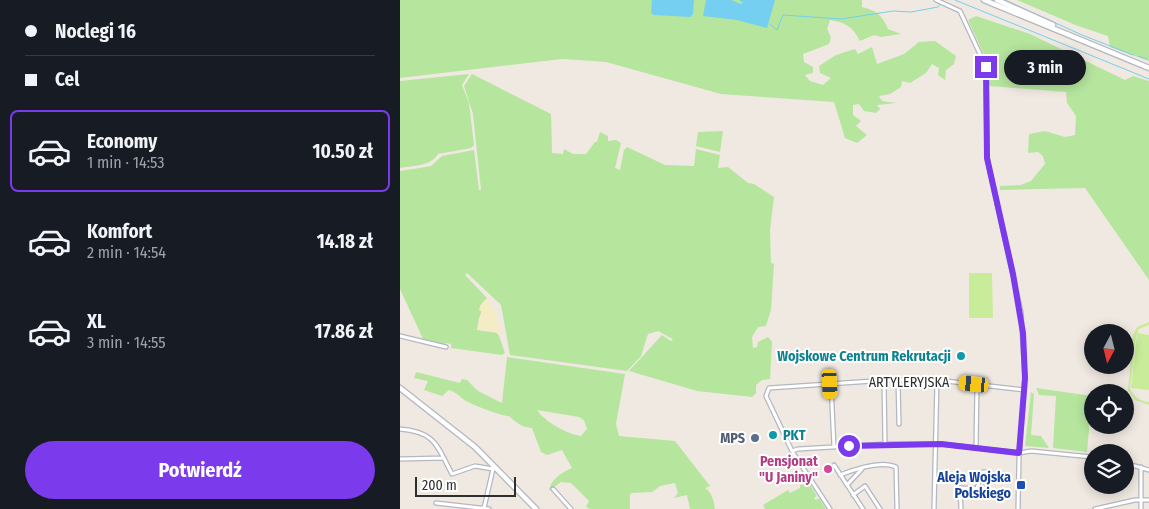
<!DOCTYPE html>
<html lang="pl">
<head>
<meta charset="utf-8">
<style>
	:root { --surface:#171b24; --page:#20242c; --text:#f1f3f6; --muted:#9ea1a6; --line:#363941; --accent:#7c3aed }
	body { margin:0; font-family:"Fira Sans Condensed",sans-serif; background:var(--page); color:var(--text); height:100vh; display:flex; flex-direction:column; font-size:19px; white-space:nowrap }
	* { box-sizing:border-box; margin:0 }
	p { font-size:16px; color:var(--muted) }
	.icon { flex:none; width:28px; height:28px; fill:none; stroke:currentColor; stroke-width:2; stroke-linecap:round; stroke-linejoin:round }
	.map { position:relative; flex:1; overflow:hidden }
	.drawer { display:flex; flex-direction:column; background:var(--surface); width:400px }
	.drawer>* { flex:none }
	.top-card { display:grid; align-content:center; height:110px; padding:0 25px; background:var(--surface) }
	.needle { width:32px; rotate:187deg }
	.tools { position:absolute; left:684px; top:324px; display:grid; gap:10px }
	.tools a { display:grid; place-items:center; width:50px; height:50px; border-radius:50%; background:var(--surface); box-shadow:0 2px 12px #0003; font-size:25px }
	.scale { position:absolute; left:15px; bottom:12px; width:101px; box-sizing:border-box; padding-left:5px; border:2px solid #2e2e2e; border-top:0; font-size:14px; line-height:18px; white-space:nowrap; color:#2e2e2e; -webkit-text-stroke:4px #fff; paint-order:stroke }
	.end { position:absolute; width:22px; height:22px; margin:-11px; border:6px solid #7c3aed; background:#fff; box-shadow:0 0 0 2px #fff }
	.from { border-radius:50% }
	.bubble { position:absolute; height:35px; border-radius:18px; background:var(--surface); box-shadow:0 2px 12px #0003; font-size:16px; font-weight:700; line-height:35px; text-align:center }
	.car { position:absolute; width:15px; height:30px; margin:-15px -8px; border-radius:6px; box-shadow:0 0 4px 1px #0007; background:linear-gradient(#f5c518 24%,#345 0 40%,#f5c518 0 76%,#345 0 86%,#f5c518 0) }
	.top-card b { display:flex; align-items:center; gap:18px; height:48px; font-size:19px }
	.top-card b+b { border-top:1px solid var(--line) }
	.top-card i { width:12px; height:12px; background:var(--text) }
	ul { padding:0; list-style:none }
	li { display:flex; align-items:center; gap:15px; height:82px; margin:0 10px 8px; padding:0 15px; border:2px solid transparent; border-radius:8px }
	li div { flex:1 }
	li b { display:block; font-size:19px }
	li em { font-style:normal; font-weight:700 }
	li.selected { border-color:var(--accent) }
	li>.icon { width:45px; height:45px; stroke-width:1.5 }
	.button { display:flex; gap:10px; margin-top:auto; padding:10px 25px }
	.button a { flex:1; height:58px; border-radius:30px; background:var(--accent); color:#fff; font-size:20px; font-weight:700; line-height:58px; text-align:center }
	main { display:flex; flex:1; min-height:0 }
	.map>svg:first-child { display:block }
	.green { fill:#b6e59e; fill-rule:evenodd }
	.sand { fill:#f3ecc5 }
	.pitch { fill:#c9ec9a }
	.water { fill:#75cff0 }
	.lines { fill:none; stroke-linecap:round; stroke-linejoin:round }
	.stream { stroke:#75cff0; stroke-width:1 }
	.street-casing { stroke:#b4b7c1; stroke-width:5.5 }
	.secondary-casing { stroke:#b4b7c1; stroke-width:7 }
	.street { stroke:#fff; stroke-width:3 }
	.secondary { stroke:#fff; stroke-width:4.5 }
	.route { stroke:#7c3aed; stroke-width:6 }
	.culture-dot { fill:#0f9aa8; stroke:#fff; stroke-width:2 }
	.service-dot { fill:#5c6f8a; stroke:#fff; stroke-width:2 }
	.hotel-dot { fill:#d1479c; stroke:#fff; stroke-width:2 }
	.transit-dot { fill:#1a4fb4; stroke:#fff; stroke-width:2 }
	.labels { text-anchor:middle; stroke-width:4; stroke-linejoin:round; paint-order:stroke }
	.culture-label { font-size:14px; font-weight:bold; fill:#0d838f; stroke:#fff; text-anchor:end }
	.street-label { font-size:14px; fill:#2e2e2e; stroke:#fff }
	.service-label { font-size:14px; font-weight:bold; fill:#4e5e75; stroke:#fff; text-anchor:end }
	.hotel-label { font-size:14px; font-weight:bold; fill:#b23c85; stroke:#fff; text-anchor:end }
	.transit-label { font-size:14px; font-weight:bold; fill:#164399; stroke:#fff; text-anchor:end }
</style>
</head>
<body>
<main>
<section class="drawer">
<div class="top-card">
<b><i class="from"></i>Noclegi 16</b>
<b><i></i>Cel</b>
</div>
<ul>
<li class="selected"><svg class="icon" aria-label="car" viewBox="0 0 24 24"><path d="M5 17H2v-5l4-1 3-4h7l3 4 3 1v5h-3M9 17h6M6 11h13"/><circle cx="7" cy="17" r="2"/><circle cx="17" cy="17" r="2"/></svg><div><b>Economy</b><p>1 min · 14:53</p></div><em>10.50 zł</em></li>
<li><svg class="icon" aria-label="car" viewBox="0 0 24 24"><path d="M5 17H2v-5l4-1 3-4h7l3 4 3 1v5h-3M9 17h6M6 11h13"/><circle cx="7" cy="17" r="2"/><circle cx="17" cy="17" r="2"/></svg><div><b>Komfort</b><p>2 min · 14:54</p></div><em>14.18 zł</em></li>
<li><svg class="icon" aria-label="car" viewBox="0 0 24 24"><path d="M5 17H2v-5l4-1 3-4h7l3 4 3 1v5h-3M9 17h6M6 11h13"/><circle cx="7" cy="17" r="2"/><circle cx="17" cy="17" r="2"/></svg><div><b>XL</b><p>3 min · 14:55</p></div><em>17.86 zł</em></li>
</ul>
<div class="button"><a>Potwierdź</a></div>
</section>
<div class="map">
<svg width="749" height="509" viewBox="0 0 749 509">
	<rect width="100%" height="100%" fill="#efe9e1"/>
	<path class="green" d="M0,0H462V7C476,10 483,16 488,29L501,34L481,37L474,35L460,41C453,27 445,22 430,20L427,29L431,37L429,44L403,54L404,62L413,67V73L405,75L410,81L423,85L431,78L420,73L419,66L436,55L455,49L458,54L472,47L477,64L504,54L519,42L535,41L556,56L554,64L546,70L545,80L538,75L539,68L532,64L526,73L510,83L502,81L501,87L490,94L479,96L482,101L496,103L477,105L480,109L476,113L464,111L459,104L453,105V115L461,121L456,126L467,135L457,143L445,138L434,102L321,94L206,62L179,60L162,59L0,78Z
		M617,0H749V61L710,47L708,36L678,26Z
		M576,16L630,34L725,80L733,76L749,81V280L685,188L600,190V186L621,185L631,181L645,164L643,156L638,152L628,153L629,134L645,131L665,137L675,135L676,116L667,103L666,92L589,86L586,59L568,20Z
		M69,74L62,85L69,103L74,145L71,148L38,154C30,167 14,165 0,168V81Z
		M72,74L151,114L152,153L163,154L164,149L173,154H186L195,142H197L200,132L208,136V141L216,140L221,143L215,168L220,170L224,150L227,147L265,165L294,166L296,149L320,155L318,168L328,167L348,183L354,184L374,197L370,230L371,263L374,264L371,310L366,326L358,327L352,337L353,348L357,347L358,342L368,337L372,342L370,379L362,380L356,385V393L352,397L297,391L229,371L262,335L271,341L273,339L258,331L248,334L241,356L227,371L110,355L101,305L67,273L65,275L87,298L79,318L77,330L98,333L105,353L102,355L51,348V344L45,343L44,346L24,341L0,289V171L26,167L31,166L42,156L74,150L79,190H81L73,114L64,86Z
		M323,131L320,152L296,146L298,132Z
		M107,357L225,374L216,424L219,436L275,441L310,486L305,488C313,493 314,503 315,509H290L287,495L274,498L278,493L275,483L260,486L252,492L232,493L230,494V509H190L186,507L189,501L171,483L161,482L149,491C150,480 162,472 172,468L162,450L147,455L141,452L132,428C121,427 117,423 109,416C101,416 73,405 66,401C60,397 56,392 49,390L42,396L24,390L28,381L14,378L16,372L60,383L62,379L67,380L78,391L102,403ZM137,410L179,417L184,420L187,429L181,436C167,434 145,422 137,410Z
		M636,388L692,396L687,452L653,448L656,396L639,395Z
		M631,392L634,394L631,435L641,436L649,448L625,446Z
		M409,483L417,496L414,498L416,500L419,498L426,509H365L363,505L388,490L390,493L400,488V485Z"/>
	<path class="sand" d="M87,298L96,313L101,337L94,331L77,330L82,312L79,310L81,304Z"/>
	<path class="pitch" d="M569,273H592L593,318H569Z
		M749,322V325L739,329L736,336L730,389C734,397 740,401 749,402V405L735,400L728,390L733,335L737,327Z
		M737,333L749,335V390L731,388Z"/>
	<path class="water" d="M252,0H294L293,14L290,17L254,15L251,13Z
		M306,0H332L340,4L343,3L339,0H375L367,28L337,20L303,16Z"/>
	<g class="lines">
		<path class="stream" d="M555,0L749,79
			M605,0L682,35L733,55
			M370,24L377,30L383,15L441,19L493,11L511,12L538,7L540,5
			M738,56L747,59"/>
		<g class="street-casing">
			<path id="street" d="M536,0L560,11L586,67L587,158L621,312L625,378L619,458L618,509
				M0,336L46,347
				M484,380L485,444
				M498,380L499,424
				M431,384L434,447
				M0,429C36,432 37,446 52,474L75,466L93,469
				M576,448L577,384
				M392,451L398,449L485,444H541L619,453L631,451L692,457
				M0,459L44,458
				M725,463L749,470
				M434,465L463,509
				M741,467V509
				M440,475C455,469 481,460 496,467L497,509
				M447,485L462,469
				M577,488L583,472H586
				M153,489L171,509
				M453,495L465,486L480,509
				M36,503L89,509
				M84,508L93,469
				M430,509L392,451L366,396L369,388L488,380H537L624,390
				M534,509L537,380
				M561,509L560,488L586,489V472
				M695,509L735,500H749"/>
		</g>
		<g class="secondary-casing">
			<path id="secondary" d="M584,0L749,68
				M597,0L653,25
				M0,388L75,447L136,509"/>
		</g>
		<use href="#street" class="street"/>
		<use href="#secondary" class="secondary"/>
	</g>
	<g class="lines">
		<path class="route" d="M449,446L541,444L619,453L625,378L623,333L613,274L587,158L586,67"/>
	</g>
	<g class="culture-dot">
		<circle cx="561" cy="356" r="5"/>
		<circle cx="373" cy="435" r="5"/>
	</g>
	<circle class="service-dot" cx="355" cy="438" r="5"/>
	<circle class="hotel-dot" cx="428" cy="469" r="5"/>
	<rect class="transit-dot" x="616" y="480" width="10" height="10" rx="2.5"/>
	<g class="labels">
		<g class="culture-label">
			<text x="551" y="361">Wojskowe Centrum Rekrutacji</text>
			<text x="383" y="440" text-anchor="start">PKT</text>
		</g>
		<g class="street-label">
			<text x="509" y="387">ARTYLERYJSKA</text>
		</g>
		<g class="service-label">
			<text x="345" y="443">MPS</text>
		</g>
		<g class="hotel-label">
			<text x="418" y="466">Pensjonat<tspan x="418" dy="16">"U Janiny"</tspan></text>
		</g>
		<g class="transit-label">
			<text x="611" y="482">Aleja Wojska<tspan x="611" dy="16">Polskiego</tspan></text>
		</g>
	</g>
</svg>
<div class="tools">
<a><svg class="needle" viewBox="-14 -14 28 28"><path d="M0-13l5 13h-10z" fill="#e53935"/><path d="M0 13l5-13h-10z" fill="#9ea1a6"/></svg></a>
<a><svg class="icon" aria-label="locate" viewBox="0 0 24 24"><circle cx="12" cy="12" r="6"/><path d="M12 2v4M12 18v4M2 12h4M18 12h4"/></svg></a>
<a><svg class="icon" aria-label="layers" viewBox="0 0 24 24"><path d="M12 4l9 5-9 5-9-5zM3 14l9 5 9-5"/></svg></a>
</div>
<div class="scale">200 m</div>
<i class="end from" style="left:449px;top:446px"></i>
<i class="end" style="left:586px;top:67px"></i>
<div class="bubble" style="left:604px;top:50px;width:82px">3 min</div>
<i class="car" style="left:430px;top:384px;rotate:177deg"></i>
<i class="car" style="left:574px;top:384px;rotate:276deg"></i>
</div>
</main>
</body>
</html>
